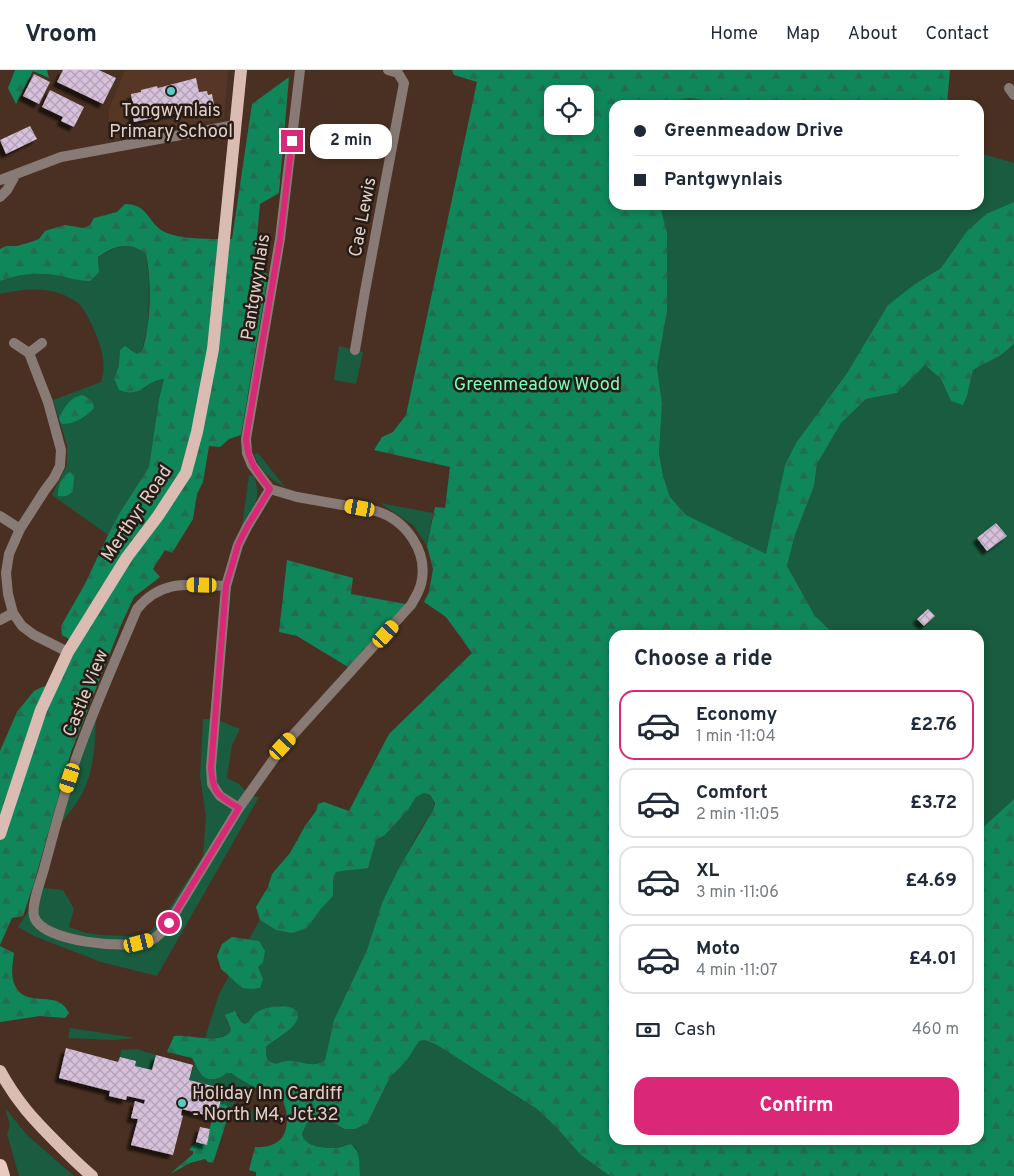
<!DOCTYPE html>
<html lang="en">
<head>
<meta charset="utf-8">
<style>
	:root { --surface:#fff; --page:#f2f2f3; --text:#1f2937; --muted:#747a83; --line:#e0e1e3; --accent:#db2777 }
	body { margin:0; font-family:Overpass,sans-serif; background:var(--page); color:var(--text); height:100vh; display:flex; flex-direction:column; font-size:19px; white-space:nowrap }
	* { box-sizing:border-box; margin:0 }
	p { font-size:16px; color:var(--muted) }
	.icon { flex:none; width:28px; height:28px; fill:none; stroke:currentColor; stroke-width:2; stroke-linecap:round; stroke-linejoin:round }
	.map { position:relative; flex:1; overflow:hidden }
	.side { position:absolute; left:609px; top:560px; width:375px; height:515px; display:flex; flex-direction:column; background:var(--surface); border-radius:15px; box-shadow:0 2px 8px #0003 }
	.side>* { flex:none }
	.banner { position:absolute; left:609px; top:30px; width:375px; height:110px; border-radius:15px; box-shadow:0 2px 8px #0003; display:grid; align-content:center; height:110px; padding:0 25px; background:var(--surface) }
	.fabs { position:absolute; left:544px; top:15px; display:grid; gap:10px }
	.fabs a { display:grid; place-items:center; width:50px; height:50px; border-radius:10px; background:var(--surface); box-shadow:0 2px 8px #0003; font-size:25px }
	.end { position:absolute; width:22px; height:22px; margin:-11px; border:6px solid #db2777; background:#fff; box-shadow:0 0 0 2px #fff }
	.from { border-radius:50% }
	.bubble { position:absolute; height:35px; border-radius:15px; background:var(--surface); box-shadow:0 2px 8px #0003; font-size:16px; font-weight:700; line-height:35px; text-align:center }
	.car { position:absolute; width:15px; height:30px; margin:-15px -8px; border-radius:6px; box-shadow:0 0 4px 1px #0007; background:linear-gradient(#f5c518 24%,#345 0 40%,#f5c518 0 76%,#345 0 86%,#f5c518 0) }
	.banner b { display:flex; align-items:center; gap:18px; height:48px; font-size:19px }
	.banner b+b { border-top:1px solid var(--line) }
	.banner i { width:12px; height:12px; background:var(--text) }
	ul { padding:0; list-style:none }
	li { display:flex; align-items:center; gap:15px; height:70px; margin:0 10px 8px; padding:0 15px; border:2px solid var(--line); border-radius:15px }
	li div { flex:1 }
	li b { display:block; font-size:19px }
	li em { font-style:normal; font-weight:700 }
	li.current { border-color:var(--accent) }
	li>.icon { width:45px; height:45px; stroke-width:1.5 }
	h2 { padding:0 25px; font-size:22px; line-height:60px }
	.pay { display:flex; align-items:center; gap:12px; height:55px; padding:0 25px; font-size:19px }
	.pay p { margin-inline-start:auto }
	.action { display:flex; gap:10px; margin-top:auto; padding:10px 25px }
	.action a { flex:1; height:58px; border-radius:15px; background:var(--accent); color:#fff; font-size:20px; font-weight:700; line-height:58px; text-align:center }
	header { display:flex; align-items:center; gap:30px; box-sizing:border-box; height:70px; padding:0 25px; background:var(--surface); border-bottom:1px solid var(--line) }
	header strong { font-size:24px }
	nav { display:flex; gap:28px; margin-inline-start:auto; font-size:18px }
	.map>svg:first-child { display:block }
	.built { fill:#563725 }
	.green { fill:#195c3f }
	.forest { fill:url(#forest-firs); fill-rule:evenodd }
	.building { fill:url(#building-cross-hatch); filter:url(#shadow) }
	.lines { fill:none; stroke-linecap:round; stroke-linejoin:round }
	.minor { stroke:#887a75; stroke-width:10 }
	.primary { stroke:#dabcb2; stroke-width:12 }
	.trunk { stroke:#eac9be; stroke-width:14 }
	.route { stroke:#db2777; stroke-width:6 }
	.poi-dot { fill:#54cdc7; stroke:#271b15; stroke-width:2 }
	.labels { text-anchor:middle; stroke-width:5; stroke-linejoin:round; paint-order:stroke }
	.poi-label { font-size:18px; fill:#e1d0c8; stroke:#271b15 }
	.street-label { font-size:18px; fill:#e1d0c8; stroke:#271b15 }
	.park-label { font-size:18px; fill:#77ffbf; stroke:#271b15 }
</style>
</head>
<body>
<header>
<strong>Vroom</strong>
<nav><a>Home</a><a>Map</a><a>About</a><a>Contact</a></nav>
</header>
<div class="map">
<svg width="1014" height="1106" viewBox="0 0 1014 1106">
	<defs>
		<pattern id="forest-firs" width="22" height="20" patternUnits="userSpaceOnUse" patternTransform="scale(1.25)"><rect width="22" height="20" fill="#0f875b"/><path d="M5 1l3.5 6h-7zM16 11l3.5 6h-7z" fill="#226d50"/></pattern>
		<pattern id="building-cross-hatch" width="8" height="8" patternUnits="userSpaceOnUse" patternTransform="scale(1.25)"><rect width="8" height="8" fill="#d6c0db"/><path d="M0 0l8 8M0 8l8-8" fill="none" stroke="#b2a0b3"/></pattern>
		<filter id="shadow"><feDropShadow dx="-4.5" dy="4.5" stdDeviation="1" flood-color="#0009"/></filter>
	</defs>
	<rect width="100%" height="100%" fill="#493022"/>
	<path class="built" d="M125,0H228L224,48L109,70V39Z"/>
	<path class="green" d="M689,28L739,35H664L667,32Z
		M979,83L1014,93V132L986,144L967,161L941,198L915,214L888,235L847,303L796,373L785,395L767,485L686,445L670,427L663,406L659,383L662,334L657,297L667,242V163L660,135H979Z
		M127,175L137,177L146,184L149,208L148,259C144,266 144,274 142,281L136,284L130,278L114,308L143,319L153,310L164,308L159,329L149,397L119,444L108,465L52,425L67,395V375L53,330L101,312C106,296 103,283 97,267C93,257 86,241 78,233C76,231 71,229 68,227C47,216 23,219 0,224V211L14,206L36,203L55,205L99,202L98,187L115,178Z
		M1014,274V729L979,761V565H835L815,546L787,496L795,465L814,416L817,394L841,353L866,329L897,323L925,295L941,309L951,331L967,326L973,300L1001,285Z
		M339,276L363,282L356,314L334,310Z
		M258,383L285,417C270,409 259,400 254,384Z
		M249,405L254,406C262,430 254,436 242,457Z
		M380,433L433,443L427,476L413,455Z
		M203,649H215L240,659L232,675L227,708L239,714L250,726L259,727L157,906L101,892L34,866L18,857L35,831L41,810L44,818L63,820L74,839L69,857L86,863L102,865L129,866L148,863L160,853L203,786L206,747L200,706Z
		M96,650C95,673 94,699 84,720C78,733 67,745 59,756L84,677Z
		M424,723C431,725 435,730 434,738L418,763L382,833L367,880L334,950L325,990C313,1000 300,989 286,991C280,991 277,996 271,992C265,989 266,983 266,977L290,958L282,935C266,941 259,936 249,953L245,954L241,952L238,944L226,950L231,960C227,969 214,968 205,968L219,924L229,906L242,918L263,909L258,897L259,871L249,869L260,850L276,860L320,840L333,826V812L336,802C347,800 357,800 368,798L376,770L385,765L408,740L416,727Z
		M70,958L135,968L114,970L68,968Z
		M425,970L437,975L537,1039L610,1106H360L356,1078L351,1074C346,1075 340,1078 335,1078C323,1078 305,1077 302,1064L307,1053L316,1048L325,1049L345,1059H355L367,1054L390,1007L405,993L419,971Z
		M137,979L156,985L152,1000L135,996L136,991L120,987L121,980Z
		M195,992C199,1003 205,1013 219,1008C224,1006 226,1003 231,1003L256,1018C242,1022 236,1029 230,1041L219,1034L223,1019L189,1010Z
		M250 1045a8 8 0 1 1 16 0a8 8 0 1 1-16 0Z
		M5,1038L27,1065L74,1106H19L7,1064L10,1055Z"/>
	<path class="forest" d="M15,0H47L49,8L33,1L16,34L8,18Z
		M452,0H950L947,35H739L689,28L667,32L664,35H614V135H660L667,163V242L657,297L662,334L659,383L663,406L670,427L686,445L766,484L785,395L796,373L847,303L888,235L915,214L941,198L967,161L986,144L1014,132V274L1001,285L973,300L967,326L963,335L951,331L941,309L925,295L897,323L866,329L841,353L817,394L814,416L795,465L787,496L815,546L835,565H614V1070H979V761L1014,729V1106H610L581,1085L558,1059L537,1039L437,975L425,970L419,971L405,993L390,1007L367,1054L355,1059H345L325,1049L316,1048L307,1053L302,1064C305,1077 323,1078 335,1078C340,1078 346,1075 351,1074C361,1082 359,1093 360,1106H256V1102L249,1100L255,1077C265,1078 278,1075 283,1066C291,1052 287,1029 273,1021C266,1018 260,1020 254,1017C247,1013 238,1008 231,1003C226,1003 224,1006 219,1008C201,1014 199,999 192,988L167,982L174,966C188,964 224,976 231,960L225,945L235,941L241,952L245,954L249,952C251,949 253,945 256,943C264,935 308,930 296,952C291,961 273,970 266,977C266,983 265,989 271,992C277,996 280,991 286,991C300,989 313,1000 325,990L334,950L367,880L382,833L398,800L434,738L435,733L430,725L424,723L416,727L408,740L385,765L376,770L368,798C357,800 347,800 336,802L333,812V826L320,840L307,858L292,863L276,860L260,850L256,837L268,817L272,804L290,783L305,756L316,741L318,734L324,732L349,741L389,664L472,583L446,547L424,532L429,522L433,499L427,476L435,437L445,438L450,397L374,380L382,367L393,362L406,345L477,12L454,5ZM552,24H585V56H552Z
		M289,7L279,123L260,134L255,188L257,198L268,205L241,365L229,369L220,377L209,376L203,412L197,424L193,449L172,483L165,480L153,499L160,507L134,527L121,555L71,682L34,813L23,846L12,848L0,875V681L17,642L34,621L42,617L53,614L74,572L62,565L61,556L85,514L108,465L119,444L149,397L159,329L164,309C145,310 142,329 119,320L114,308L119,296L120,280L125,276L137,284L142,281C151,256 152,211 146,184C129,170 115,176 98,187L99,202L90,211C78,211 67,207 55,205C36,202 18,204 0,211V179L6,176H17L31,172L39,169L45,161L65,155L83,158L90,155L94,148L117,142L125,134C150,134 148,156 167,163C184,170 214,169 232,169L252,34Z
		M82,325C89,328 93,330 94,338C86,347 73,355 61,354L59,348C64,338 70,327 82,325Z
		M70,402L74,406L73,421C68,426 65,427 58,426C57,418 62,406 70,402Z
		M287,490L353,508L351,524L411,535L353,600L297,566L279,562Z
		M232,867L259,871L265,881L263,892L258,897L263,909L260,918L251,919L242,918L221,899L217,886L222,874Z
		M0,876L14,883C13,891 11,902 13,910C22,943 57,916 69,943L65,948L40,946L0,952Z
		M219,1034L226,1035L230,1041L213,1093L208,1092L205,1089L190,1093L170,1104L193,1084V1081L189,1080L196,1072L207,1074L212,1047L216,1048Z"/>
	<path class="building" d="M63,0H99L116,8L103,34L57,12Z
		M34,4L50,12L39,34L23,26Z
		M196,8L199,22L207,21L208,25L212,24L214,35L134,52L131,36H133L131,24L141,22V20L157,16L158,18Z
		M50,20L84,37L74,57L61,51L63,47L42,37Z
		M30,56L37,69L6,84L0,70Z
		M996,453L1007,466L987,481L977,468Z
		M928,539L935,546L924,556L917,549Z
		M66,978L118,992L120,987L136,991L135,996L152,1000L156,985L193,995L189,1010L224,1019L216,1048L182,1039L181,1045L183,1046L173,1085L131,1075L138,1049L131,1048L135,1031L144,1034L145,1030L127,1026L126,1030L109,1026L110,1021L59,1008Z
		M200,1057L210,1059L207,1075L196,1072Z"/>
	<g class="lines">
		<path class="minor" d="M1009,18L1014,25
			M0,110L61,87L235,55
			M0,127L7,120L16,104
			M14,273L29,283L48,332L61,380L60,396L54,408L45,420L20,459L9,484L6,503L8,524L13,543L22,556L34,565L68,582
			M355,280L365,221L404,13L398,3L388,0
			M29,283L42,273
			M0,446L20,459
			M226,516C191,515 162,508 137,539C118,584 98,629 81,675C66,714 56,755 45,795C42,808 31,834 34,846C40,872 128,880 150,871C158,867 164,860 169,853L239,738L220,726L212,714L211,697L226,516L238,475L247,457L270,419
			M0,550L13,543
			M239,738L283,676L411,535C415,528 419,522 421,514C429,482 406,450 376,441L297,427L270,419L252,395L247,383L246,369L280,169L300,0"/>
		<path class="primary" d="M0,764L41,640L68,582L127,487L158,446L186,403L197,362L213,279L241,0
			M0,1001C17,1032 33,1049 58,1074C69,1085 80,1096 92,1106"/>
		<path class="trunk" d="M0,1096L3,1106"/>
	</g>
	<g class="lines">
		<path class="route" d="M169,853L239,738C218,725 213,724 211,698L226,516L238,475L247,457L270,419C257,402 248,392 246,369L280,170L292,71"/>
	</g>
	<g class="poi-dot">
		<circle cx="171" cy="21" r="5"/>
		<circle cx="182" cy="1033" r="5"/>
	</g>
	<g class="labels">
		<g class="poi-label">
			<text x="171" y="46">Tongwynlais<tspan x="171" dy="21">Primary School</tspan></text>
			<text x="192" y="1029" text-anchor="start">Holiday Inn Cardiff<tspan x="192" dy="21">- North M4, Jct.32</tspan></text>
		</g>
		<g class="street-label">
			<text transform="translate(362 147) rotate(-79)" y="6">Cae Lewis</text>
			<text transform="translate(255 217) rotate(-81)" y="6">Pantgwynlais</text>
			<text transform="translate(136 443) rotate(-56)" y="6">Merthyr Road</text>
			<text transform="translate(85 623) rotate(-68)" y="6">Castle View</text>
		</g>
		<g class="park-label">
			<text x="537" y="320">Greenmeadow Wood</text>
		</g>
	</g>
</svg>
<div class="fabs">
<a><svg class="icon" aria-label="locate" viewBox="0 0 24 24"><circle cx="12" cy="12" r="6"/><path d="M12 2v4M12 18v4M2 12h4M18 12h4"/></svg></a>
</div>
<i class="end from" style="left:169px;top:853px"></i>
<i class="end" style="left:292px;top:71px"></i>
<div class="bubble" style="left:310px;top:54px;width:82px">2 min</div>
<i class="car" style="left:360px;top:438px;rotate:280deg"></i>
<i class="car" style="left:202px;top:515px;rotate:271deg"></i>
<i class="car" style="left:386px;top:564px;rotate:42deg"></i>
<i class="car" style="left:283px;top:676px;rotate:43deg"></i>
<i class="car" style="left:70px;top:708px;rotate:198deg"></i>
<i class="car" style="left:139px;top:873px;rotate:76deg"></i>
<div class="banner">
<b><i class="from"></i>Greenmeadow Drive</b>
<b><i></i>Pantgwynlais</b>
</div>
<section class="side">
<h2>Choose a ride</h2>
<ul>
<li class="current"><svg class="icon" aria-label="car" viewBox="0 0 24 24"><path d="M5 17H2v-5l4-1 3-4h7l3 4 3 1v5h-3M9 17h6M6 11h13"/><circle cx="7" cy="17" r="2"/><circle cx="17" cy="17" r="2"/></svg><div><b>Economy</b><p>1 min · 11:04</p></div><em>£2.76</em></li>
<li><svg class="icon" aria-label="car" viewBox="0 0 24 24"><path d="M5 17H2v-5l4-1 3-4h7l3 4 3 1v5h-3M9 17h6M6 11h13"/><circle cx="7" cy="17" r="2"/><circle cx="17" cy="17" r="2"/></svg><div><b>Comfort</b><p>2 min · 11:05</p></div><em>£3.72</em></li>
<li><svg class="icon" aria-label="car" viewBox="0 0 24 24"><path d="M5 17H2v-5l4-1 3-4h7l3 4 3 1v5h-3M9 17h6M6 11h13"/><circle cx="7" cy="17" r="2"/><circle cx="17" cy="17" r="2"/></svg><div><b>XL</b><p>3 min · 11:06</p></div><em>£4.69</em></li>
<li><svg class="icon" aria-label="car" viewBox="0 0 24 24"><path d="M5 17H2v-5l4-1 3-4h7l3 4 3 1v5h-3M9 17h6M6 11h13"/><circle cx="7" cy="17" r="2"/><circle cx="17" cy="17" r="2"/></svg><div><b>Moto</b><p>4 min · 11:07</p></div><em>£4.01</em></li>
</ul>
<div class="pay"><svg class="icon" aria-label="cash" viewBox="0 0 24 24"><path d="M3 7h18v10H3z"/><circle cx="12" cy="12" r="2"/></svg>Cash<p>460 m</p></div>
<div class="action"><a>Confirm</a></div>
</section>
</div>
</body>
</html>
